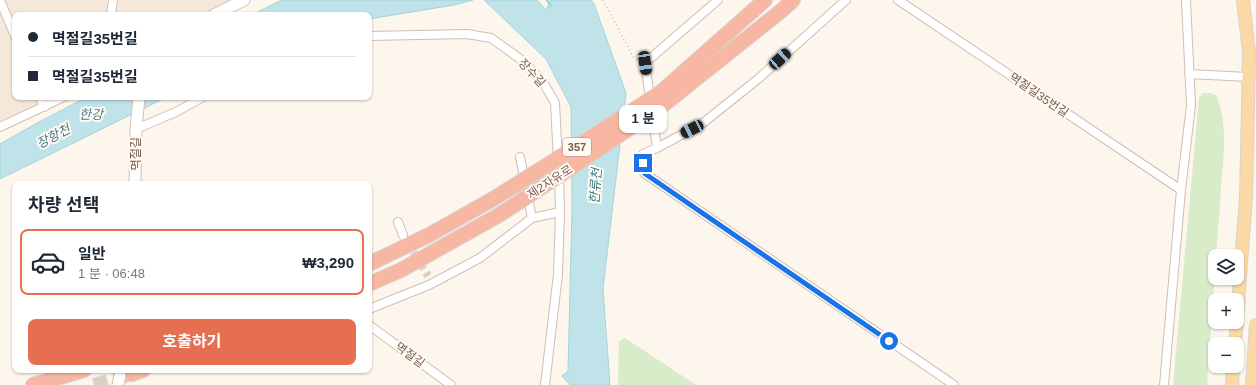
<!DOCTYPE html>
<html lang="ko">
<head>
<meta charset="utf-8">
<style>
	:root { --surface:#fff; --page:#f2f2f3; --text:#1f2937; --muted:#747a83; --line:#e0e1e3; --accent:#e76f51 }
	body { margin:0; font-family:Helvetica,"Noto Sans KR",sans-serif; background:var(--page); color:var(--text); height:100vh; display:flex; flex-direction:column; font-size:15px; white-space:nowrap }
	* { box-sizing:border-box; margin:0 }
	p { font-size:13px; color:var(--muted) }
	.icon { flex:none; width:22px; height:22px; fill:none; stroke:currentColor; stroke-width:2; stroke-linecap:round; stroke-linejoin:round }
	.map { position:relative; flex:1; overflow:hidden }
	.drawer { position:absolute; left:12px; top:181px; width:360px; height:192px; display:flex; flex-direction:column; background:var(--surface); border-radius:8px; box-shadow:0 1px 3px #0004 }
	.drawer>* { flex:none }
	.hud { position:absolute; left:12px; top:12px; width:360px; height:88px; border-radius:8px; box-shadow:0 1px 3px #0004; display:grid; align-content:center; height:88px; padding:0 16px; background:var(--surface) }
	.buttons { position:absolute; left:1208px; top:249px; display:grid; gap:8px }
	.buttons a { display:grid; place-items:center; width:36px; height:36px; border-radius:8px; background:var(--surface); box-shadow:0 1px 3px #0004; font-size:20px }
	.end { position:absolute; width:18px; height:18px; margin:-9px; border:5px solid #1a73e8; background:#fff; box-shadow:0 0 0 2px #fff }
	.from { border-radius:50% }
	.bubble { position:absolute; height:28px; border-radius:8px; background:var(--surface); box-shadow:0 1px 3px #0004; font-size:13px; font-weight:700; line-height:28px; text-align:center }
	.car { position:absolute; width:12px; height:24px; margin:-12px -6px; border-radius:5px; box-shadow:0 0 3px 1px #0007; background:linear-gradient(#222 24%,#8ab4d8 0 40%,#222 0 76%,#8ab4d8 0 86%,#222 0) }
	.hud b { display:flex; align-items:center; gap:14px; height:38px; font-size:15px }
	.hud b+b { border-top:1px solid var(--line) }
	.hud i { width:10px; height:10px; background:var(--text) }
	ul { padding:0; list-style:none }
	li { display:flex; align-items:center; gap:12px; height:66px; margin:0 8px 6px; padding:0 8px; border:2px solid transparent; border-radius:8px }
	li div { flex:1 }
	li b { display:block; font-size:15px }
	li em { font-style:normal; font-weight:700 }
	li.current { border-color:var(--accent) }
	li>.icon { width:36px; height:36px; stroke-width:1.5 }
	h2 { padding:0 16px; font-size:18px; line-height:48px }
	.primary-button { display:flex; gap:8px; margin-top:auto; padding:8px 16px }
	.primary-button a { flex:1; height:46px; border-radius:8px; background:var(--accent); color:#fff; font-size:16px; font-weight:700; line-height:46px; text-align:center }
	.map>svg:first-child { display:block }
	.residential { fill:#f5e8da }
	.green { fill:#d8ecc9 }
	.water { fill:#bfe3e8; stroke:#a5d3da }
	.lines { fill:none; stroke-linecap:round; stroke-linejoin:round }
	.stream { stroke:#a5d3da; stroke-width:2.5 }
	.street-tunnel { stroke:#dcd0c4; stroke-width:8; stroke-dasharray:8 4; stroke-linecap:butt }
	.highway-tunnel { stroke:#dcd0c4; stroke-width:14; stroke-dasharray:14 7; stroke-linecap:butt }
	.street-casing { stroke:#d1beb0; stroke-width:10 }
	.secondary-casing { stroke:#d6c0b0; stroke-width:13 }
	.primary-casing { stroke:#dad1cd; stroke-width:14 }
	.highway-casing { stroke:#dad1cd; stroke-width:16 }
	.path { stroke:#d9b8a5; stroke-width:1.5; stroke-dasharray:1 3; stroke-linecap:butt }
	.street { stroke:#fff; stroke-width:8 }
	.secondary { stroke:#fff; stroke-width:11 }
	.primary { stroke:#fbd9a5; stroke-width:12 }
	.highway { stroke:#f7b7a3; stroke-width:14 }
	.highway-bridge-casing { stroke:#dad1cd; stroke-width:16; stroke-linecap:butt }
	.highway-bridge { stroke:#f7b7a3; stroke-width:14 }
	.route { stroke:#1a73e8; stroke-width:5 }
	.labels { text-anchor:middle; stroke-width:4; stroke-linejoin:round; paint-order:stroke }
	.shield { fill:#fffaf3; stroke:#a28b7f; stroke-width:1 }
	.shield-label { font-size:11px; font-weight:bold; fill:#7a5c4d }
	.street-label { font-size:12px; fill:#7a5c4d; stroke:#fffaf3 }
	.water-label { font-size:13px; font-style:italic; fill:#437c86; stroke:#fffaf3 }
</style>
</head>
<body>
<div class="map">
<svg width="1256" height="385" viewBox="0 0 1256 385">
	<rect width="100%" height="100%" fill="#fdf6ec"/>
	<path class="residential" d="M0,0H244L215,15H15V97H66L0,131Z"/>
	<path class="green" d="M1203,93H1210L1216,95C1228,123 1224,155 1221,185C1220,208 1218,232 1216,256H1215V275L1207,385H1173L1199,98Z
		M625,338L696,385H618L619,341Z"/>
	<path class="water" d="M282,0H473L454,5L369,19V15H251Z
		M484,0H537L546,10L551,0H591L594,4L626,93L603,289L610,385H570L562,376L568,371L572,208L571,107L546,59Z
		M87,97H167L0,179V144L37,123Z"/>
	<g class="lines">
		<path class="stream" d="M547,0L551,6"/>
		<path class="street-tunnel" d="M407,242L428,276"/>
		<path class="highway-tunnel" d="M94,385L132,374"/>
		<g class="street-casing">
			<path id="street" d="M0,0L15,36
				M718,0L645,63L657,148L703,123L758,79L846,0
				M898,0L1181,190
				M111,15L113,0
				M369,36L467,34L491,38L523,61L543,82L555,103L558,161
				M1189,74L1248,77
				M40,97L44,107
				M0,127L64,97
				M136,129L176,112L203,97
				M657,148L643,154L644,173L954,385
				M520,157L532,218
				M398,222L403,235
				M369,309L429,285L480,258L532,218L560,212
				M369,325L451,385
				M545,385L558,274L560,212L559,175
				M1164,385L1181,190L1191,105L1186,0"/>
		</g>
		<g class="secondary-casing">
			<path id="secondary" d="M214,15L244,0
				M135,184L136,129L139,97
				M118,385L121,370"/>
		</g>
		<g class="primary-casing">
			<path id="primary" d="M1237,318L1246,197L1248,107L1249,52L1243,0
				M1235,344L1237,322
				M1232,385L1233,366
				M1252,385L1256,325"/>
		</g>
		<g class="highway-casing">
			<path id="highway" d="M660,93L765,0
				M662,106L781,11L793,0
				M369,264L429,235L493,199
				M369,284L401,270L499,215
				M132,374L143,370
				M33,385L84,370"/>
		</g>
		<path class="path" d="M603,0L634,58L638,60"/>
		<use href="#street" class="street"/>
		<use href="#secondary" class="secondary"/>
		<use href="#primary" class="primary"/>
		<use href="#highway" class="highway"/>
		<g class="highway-bridge-casing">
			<path id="highway-bridge" d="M493,199L576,147L660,93
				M499,215L580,162L662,106"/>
		</g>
		<use href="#highway-bridge" class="highway-bridge"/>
	</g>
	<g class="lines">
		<path class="route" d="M643,163L644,173L889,341"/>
	</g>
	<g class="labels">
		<rect class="shield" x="563" y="138" width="28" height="18" rx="3"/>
		<g class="shield-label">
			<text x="577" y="151">357</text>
		</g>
		<g class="street-label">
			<text transform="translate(532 73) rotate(47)" y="4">장수길</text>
			<text transform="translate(1039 95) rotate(34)" y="4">멱절길35번길</text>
			<text transform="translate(136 154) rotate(-90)" y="4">멱절길</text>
			<text transform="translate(550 182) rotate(-33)" y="4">제2자유로</text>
			<text transform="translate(410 355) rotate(36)" y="4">멱절길</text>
		</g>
		<g class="water-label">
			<text x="91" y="119">한강</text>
			<text transform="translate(53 136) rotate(-28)" y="5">장항천</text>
			<text transform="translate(595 186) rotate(-86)" y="5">한류천</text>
		</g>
	</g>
</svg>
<div class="buttons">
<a><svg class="icon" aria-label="layers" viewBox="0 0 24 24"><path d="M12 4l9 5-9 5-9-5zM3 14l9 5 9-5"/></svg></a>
<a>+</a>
<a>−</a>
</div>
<i class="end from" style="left:889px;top:341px"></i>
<i class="end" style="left:643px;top:163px"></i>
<div class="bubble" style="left:619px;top:105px;width:48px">1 분</div>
<i class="car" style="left:780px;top:59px;rotate:48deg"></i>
<i class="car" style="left:645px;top:63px;rotate:172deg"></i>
<i class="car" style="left:692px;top:129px;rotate:243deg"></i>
<div class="hud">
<b><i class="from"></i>멱절길35번길</b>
<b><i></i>멱절길35번길</b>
</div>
<section class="drawer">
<h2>차량 선택</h2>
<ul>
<li class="current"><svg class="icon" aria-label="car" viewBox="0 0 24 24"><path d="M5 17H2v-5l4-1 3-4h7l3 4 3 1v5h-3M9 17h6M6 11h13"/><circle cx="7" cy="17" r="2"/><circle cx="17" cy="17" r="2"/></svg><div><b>일반</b><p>1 분 · 06:48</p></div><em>₩3,290</em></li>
</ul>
<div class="primary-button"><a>호출하기</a></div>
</section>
</div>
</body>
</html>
